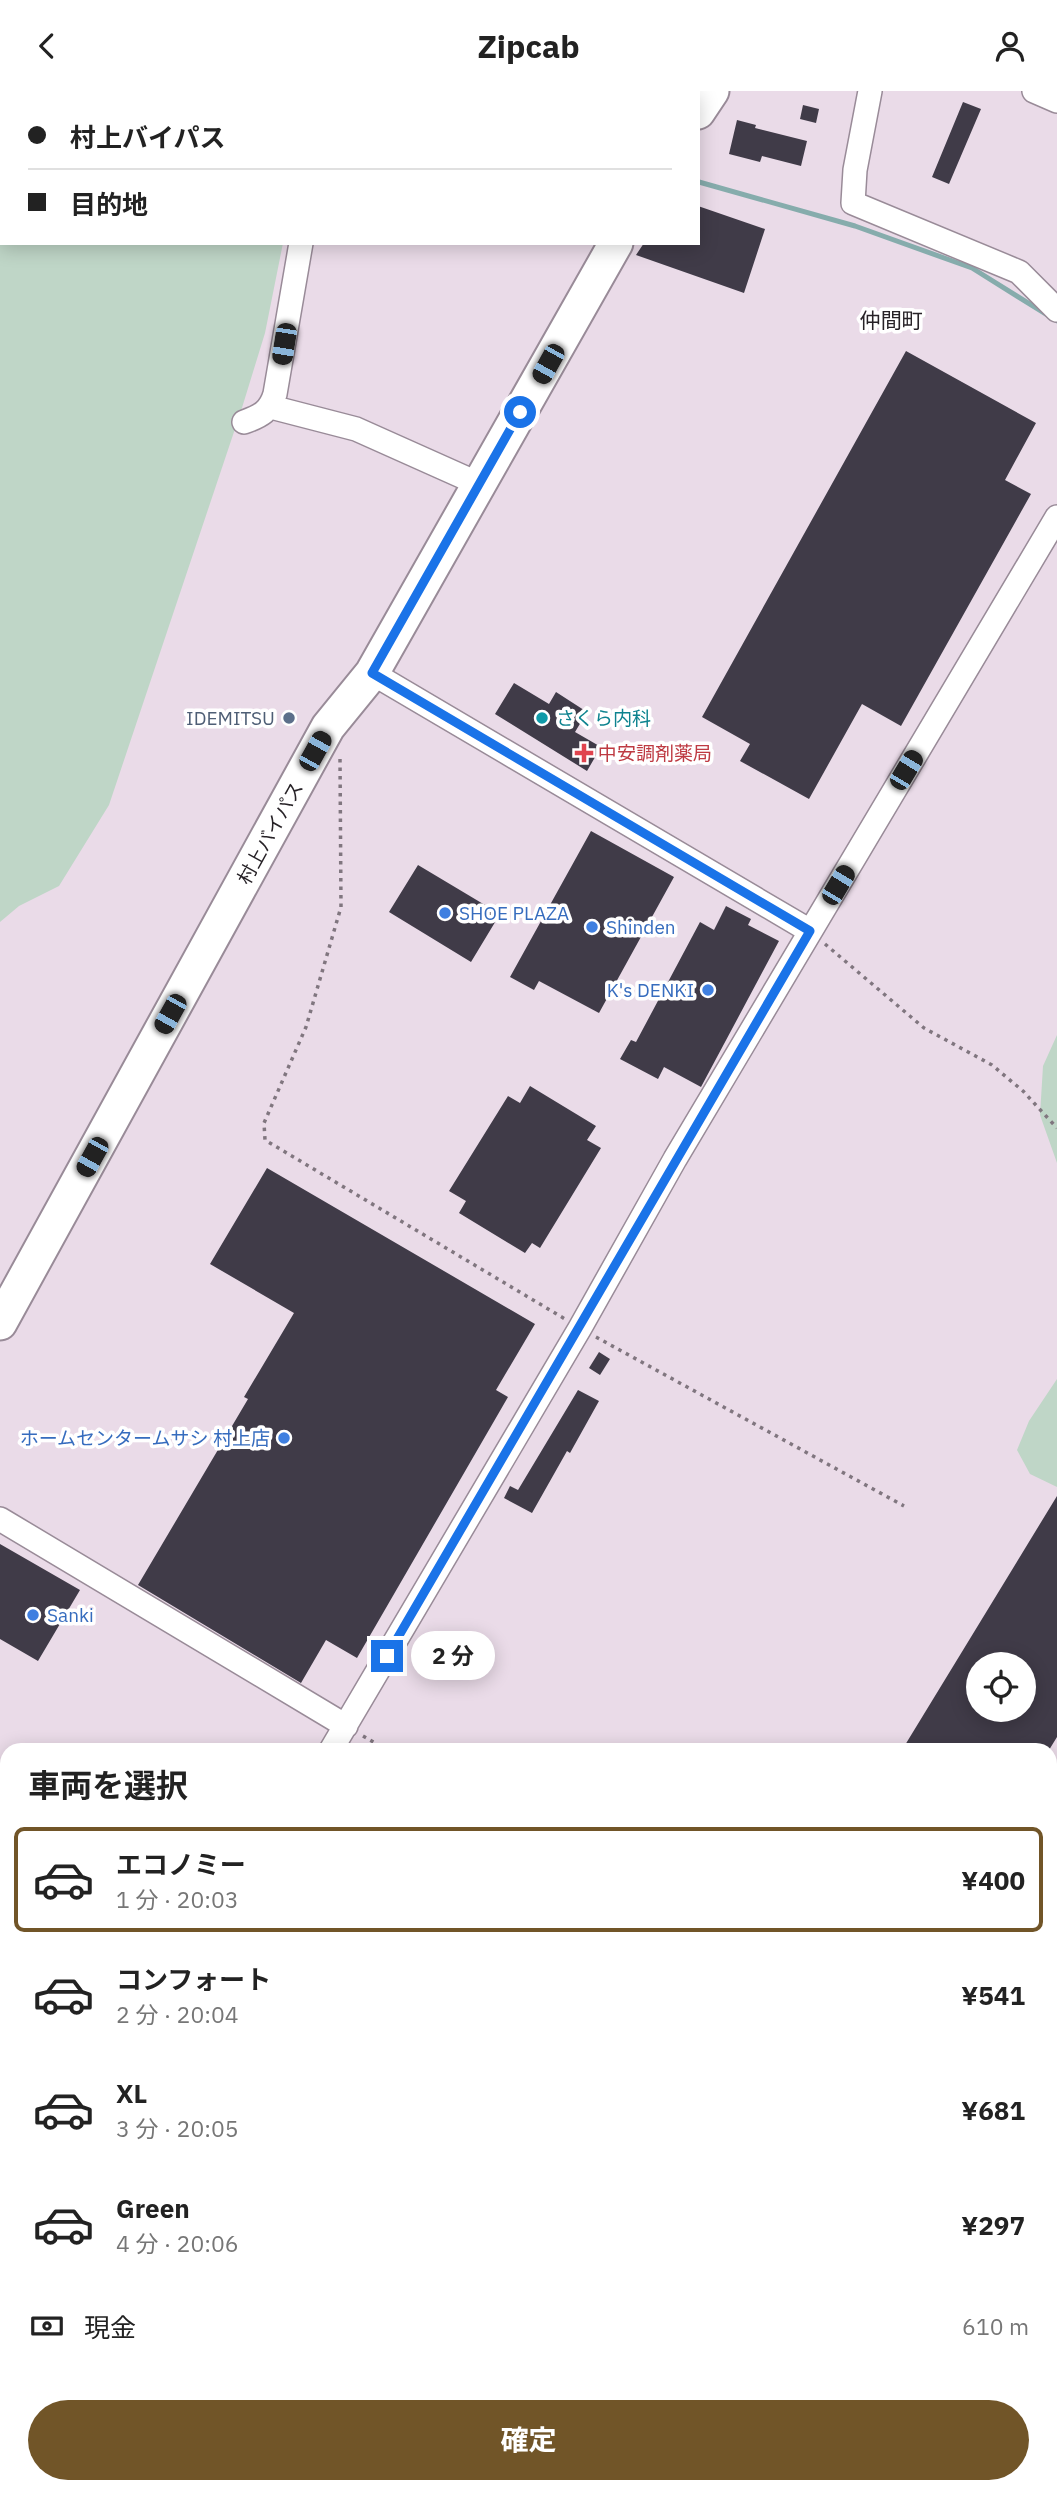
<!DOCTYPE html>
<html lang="ja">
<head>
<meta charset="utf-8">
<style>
	:root { --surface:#fff; --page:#f2f2f2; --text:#222; --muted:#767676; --line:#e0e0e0; --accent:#715528 }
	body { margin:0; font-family:"IBM Plex Sans","Noto Sans JP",sans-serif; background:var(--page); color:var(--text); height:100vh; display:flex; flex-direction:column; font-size:26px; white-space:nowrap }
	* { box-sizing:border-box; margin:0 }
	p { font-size:23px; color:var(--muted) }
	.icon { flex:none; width:38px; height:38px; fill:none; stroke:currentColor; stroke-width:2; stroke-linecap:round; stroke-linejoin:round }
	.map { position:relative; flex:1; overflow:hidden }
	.side { position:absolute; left:0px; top:1652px; width:1057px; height:751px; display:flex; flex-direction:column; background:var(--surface); border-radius:21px 21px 0 0; box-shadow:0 4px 18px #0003 }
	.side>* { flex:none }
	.hud { position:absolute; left:0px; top:0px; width:700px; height:154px; box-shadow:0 4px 18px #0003; display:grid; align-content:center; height:154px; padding:0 28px; background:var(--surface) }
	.fabs { position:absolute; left:966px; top:1561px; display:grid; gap:14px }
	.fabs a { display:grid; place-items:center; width:70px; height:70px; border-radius:50%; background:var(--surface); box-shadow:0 4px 18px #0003; font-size:35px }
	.end { position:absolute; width:32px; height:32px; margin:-16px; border:9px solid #1a73e8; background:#fff; box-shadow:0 0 0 4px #fff }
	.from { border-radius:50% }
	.bubble { position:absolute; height:49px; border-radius:24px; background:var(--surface); box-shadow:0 4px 18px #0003; font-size:23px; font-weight:700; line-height:49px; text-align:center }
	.car { position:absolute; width:21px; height:42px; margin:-21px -10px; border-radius:9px; box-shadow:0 0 5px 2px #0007; background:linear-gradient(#222 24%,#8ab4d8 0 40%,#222 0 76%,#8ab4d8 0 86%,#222 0) }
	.hud b { display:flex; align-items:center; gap:24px; height:66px; font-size:26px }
	.hud b+b { border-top:2px solid var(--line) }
	.hud i { width:18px; height:18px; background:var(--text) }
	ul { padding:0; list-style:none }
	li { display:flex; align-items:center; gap:21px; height:105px; margin:0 14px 10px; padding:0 14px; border:4px solid transparent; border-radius:10px }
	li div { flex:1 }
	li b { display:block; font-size:26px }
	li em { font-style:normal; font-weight:700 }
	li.selected { border-color:var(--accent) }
	li>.icon { width:63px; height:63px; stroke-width:1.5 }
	h2 { padding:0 28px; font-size:32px; line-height:84px }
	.pay { display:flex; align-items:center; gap:18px; height:77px; padding:0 28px; font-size:26px }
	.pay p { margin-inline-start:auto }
	.primary-button { display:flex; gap:14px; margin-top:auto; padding:14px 28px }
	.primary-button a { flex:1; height:80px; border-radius:42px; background:var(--accent); color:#fff; font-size:28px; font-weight:700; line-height:80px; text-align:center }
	header { display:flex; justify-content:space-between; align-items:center; height:91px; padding:0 28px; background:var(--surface); font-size:32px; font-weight:700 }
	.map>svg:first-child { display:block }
	.green { fill:#bfd6c7 }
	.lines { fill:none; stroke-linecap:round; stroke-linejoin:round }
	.stream { stroke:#86acac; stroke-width:5 }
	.building { fill:#403b48; fill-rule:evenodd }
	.minor-casing { stroke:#998b98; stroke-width:26 }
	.major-casing { stroke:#998b98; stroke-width:32 }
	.highway-casing { stroke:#998b98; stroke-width:37 }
	.path { stroke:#80767f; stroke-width:3.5; stroke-dasharray:3.5 5; stroke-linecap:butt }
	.minor { stroke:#fff; stroke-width:23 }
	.major { stroke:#fff; stroke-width:28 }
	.highway { stroke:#fff; stroke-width:33 }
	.route { stroke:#1a73e8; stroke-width:9 }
	.service-dot { fill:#5c6f8a; stroke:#fff; stroke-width:2.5 }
	.culture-dot { fill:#0f9aa8; stroke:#fff; stroke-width:2.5 }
	.health-dot { fill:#e0444e; stroke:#fff; stroke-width:2.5 }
	.shop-dot { fill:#3f7fe0; stroke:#fff; stroke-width:2.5 }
	.labels { text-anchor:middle; stroke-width:7; stroke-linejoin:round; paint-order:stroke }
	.service-label { font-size:19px; fill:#4e5e75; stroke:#fff; text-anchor:end }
	.culture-label { font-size:19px; fill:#0d838f; stroke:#fff; text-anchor:start }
	.health-label { font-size:19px; fill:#be3a42; stroke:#fff; text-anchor:start }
	.street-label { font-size:19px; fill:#272227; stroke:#fff }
	.shop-label { font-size:19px; fill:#366cbe; stroke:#fff; text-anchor:start }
	.neighbourhood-label { font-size:21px; fill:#272227; stroke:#fff }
</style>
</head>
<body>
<header><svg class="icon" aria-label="back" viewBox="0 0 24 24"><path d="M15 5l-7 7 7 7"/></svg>Zipcab<svg class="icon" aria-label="person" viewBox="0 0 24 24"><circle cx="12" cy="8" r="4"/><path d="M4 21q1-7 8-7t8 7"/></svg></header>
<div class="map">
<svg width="1057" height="2402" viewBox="0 0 1057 2402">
	<rect width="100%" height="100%" fill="#eadbe8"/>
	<path class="green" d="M0,0H332L2,2V152H283L265,242L241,320L109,714L59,795L19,815L0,831Z
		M1057,944V1072L1040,1024L1043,975Z
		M1057,1288V1396L1030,1383L1017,1359L1029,1330Z
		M7,2098V2396H431L435,2402H0V2102H4Z
		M1057,2112V2402H993L991,2396H1050V2121Z"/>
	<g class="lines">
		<path class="stream" d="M414,0L419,2
			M699,91L855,135L972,177L1057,230"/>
	</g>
	<path class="building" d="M963,11L981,18L949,93L932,86Z
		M803,14L819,18L816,32L800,28Z
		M737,29L756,34L755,37L807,50L801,75L762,65L760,71L729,63Z
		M698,115L765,138L744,202L636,164L644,152H698Z
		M906,260L1036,332L1005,389L1031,403L901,635L862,613L809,708L740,670L750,653L702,626Z
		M514,592L549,613L556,601L587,621L575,641L601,656L587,680L495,623Z
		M591,740L674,786L599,922L539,890L534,899L510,886Z
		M418,774L500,823L471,871L389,821Z
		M726,815L751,828L748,834L779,850L701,996L664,976L658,988L620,968L631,949L636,951L700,831L714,839Z
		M530,995L596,1035L587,1049L601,1057L540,1157L532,1152L525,1162L459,1122L466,1110L449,1100L508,1005L520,1012Z
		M267,1077L535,1233L496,1299L508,1306L357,1567L326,1549L301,1592L138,1494L248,1308L244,1306L294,1222L210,1173Z
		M599,1261L610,1268L600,1284L589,1277Z
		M578,1299L599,1310L570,1362L567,1360L532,1422L504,1407L510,1395L518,1399Z
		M1057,1405V1646L1049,1659H902ZM978,1573H1024V1619H978Z
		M0,1453L80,1499L38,1570L0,1548Z"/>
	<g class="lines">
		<g class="minor-casing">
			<path id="minor" d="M870,0L855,79L853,112L1019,181L1057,219
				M1034,0L1057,10
				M363,2L367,0
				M271,316L356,338L479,393
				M244,331C261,325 270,320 275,303L301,152
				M372,582L810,840
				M0,1428L346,1635
				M331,1659L580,1237L675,1068L1057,426
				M0,1749L7,1738"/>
		</g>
		<g class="major-casing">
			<path id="major" d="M0,1978L7,1982
				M670,2396L680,2402"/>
		</g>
		<g class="highway-casing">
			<path id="highway" d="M698,21L712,0
				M0,1232L328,636L372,582L616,152"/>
		</g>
		<path class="path" d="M340,668L341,816L306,936L264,1032L265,1049L565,1228
			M825,853L924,937L992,974L1023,1000L1057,1037
			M596,1246L904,1415
			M363,1645L387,1659
			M448,2396L449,2402"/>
		<use href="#minor" class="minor"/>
		<use href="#major" class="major"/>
		<use href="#highway" class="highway"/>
	</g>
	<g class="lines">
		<path class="route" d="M387,1565C529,1324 668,1081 810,840L372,582L520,321"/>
	</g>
	<circle class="service-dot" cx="289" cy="627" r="7"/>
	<circle class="culture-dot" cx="542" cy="627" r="7"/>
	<path class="health-dot" d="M580.5 651.5h7v7h7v7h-7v7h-7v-7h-7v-7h7z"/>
	<g class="shop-dot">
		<circle cx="445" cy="822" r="7"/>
		<circle cx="592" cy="836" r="7"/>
		<circle cx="708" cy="899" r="7"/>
		<circle cx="284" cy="1347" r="7"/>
		<circle cx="33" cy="1524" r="7"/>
	</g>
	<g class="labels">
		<g class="service-label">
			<text x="275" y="634">IDEMITSU</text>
		</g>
		<g class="culture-label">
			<text x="556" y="634">さくら内科</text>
		</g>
		<g class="health-label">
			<text x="598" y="669">中安調剤薬局</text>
		</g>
		<g class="street-label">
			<text transform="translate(270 742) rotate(-61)" y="7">村上バイパス</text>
		</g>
		<g class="shop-label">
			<text x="459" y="829">SHOE PLAZA</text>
			<text x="606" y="843">Shinden</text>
			<text x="694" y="906" text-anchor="end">K's DENKI</text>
			<text x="270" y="1354" text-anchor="end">ホームセンタームサシ 村上店</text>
			<text x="47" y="1531">Sanki</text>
		</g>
		<g class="neighbourhood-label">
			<text x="891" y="237">仲間町</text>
		</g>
	</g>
</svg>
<div class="fabs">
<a><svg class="icon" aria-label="locate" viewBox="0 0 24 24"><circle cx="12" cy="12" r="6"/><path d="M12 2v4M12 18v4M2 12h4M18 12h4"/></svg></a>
</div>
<i class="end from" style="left:520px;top:321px"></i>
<i class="end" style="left:387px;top:1565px"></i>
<div class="bubble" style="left:411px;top:1540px;width:84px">2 分</div>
<i class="car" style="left:284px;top:253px;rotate:189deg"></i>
<i class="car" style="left:548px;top:273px;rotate:209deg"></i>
<i class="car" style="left:315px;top:660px;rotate:29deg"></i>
<i class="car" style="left:906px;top:679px;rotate:31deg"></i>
<i class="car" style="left:838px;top:794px;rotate:31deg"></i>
<i class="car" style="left:170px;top:923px;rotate:209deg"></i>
<i class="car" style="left:92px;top:1066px;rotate:209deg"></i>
<div class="hud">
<b><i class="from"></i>村上バイパス</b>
<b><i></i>目的地</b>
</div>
<section class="side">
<h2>車両を選択</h2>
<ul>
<li class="selected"><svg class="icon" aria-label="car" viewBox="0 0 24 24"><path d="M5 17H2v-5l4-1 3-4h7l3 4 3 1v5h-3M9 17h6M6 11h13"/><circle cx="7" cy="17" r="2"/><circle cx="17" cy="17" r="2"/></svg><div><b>エコノミー</b><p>1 分 · 20:03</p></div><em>¥400</em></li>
<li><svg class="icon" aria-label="car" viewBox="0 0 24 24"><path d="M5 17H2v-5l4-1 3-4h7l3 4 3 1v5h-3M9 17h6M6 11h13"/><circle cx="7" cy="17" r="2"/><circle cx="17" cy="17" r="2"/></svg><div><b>コンフォート</b><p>2 分 · 20:04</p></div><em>¥541</em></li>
<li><svg class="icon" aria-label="car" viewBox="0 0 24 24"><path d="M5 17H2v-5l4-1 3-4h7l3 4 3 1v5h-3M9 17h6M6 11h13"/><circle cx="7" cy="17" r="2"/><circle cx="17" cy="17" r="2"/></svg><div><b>XL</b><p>3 分 · 20:05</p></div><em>¥681</em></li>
<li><svg class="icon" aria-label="car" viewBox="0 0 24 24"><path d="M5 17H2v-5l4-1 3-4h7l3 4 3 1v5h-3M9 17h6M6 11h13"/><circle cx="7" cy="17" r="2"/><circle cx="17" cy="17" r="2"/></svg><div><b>Green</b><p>4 分 · 20:06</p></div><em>¥297</em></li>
</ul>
<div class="pay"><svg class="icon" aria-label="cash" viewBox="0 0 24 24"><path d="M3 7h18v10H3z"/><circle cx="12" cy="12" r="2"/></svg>現金<p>610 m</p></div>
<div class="primary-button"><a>確定</a></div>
</section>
</div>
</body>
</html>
